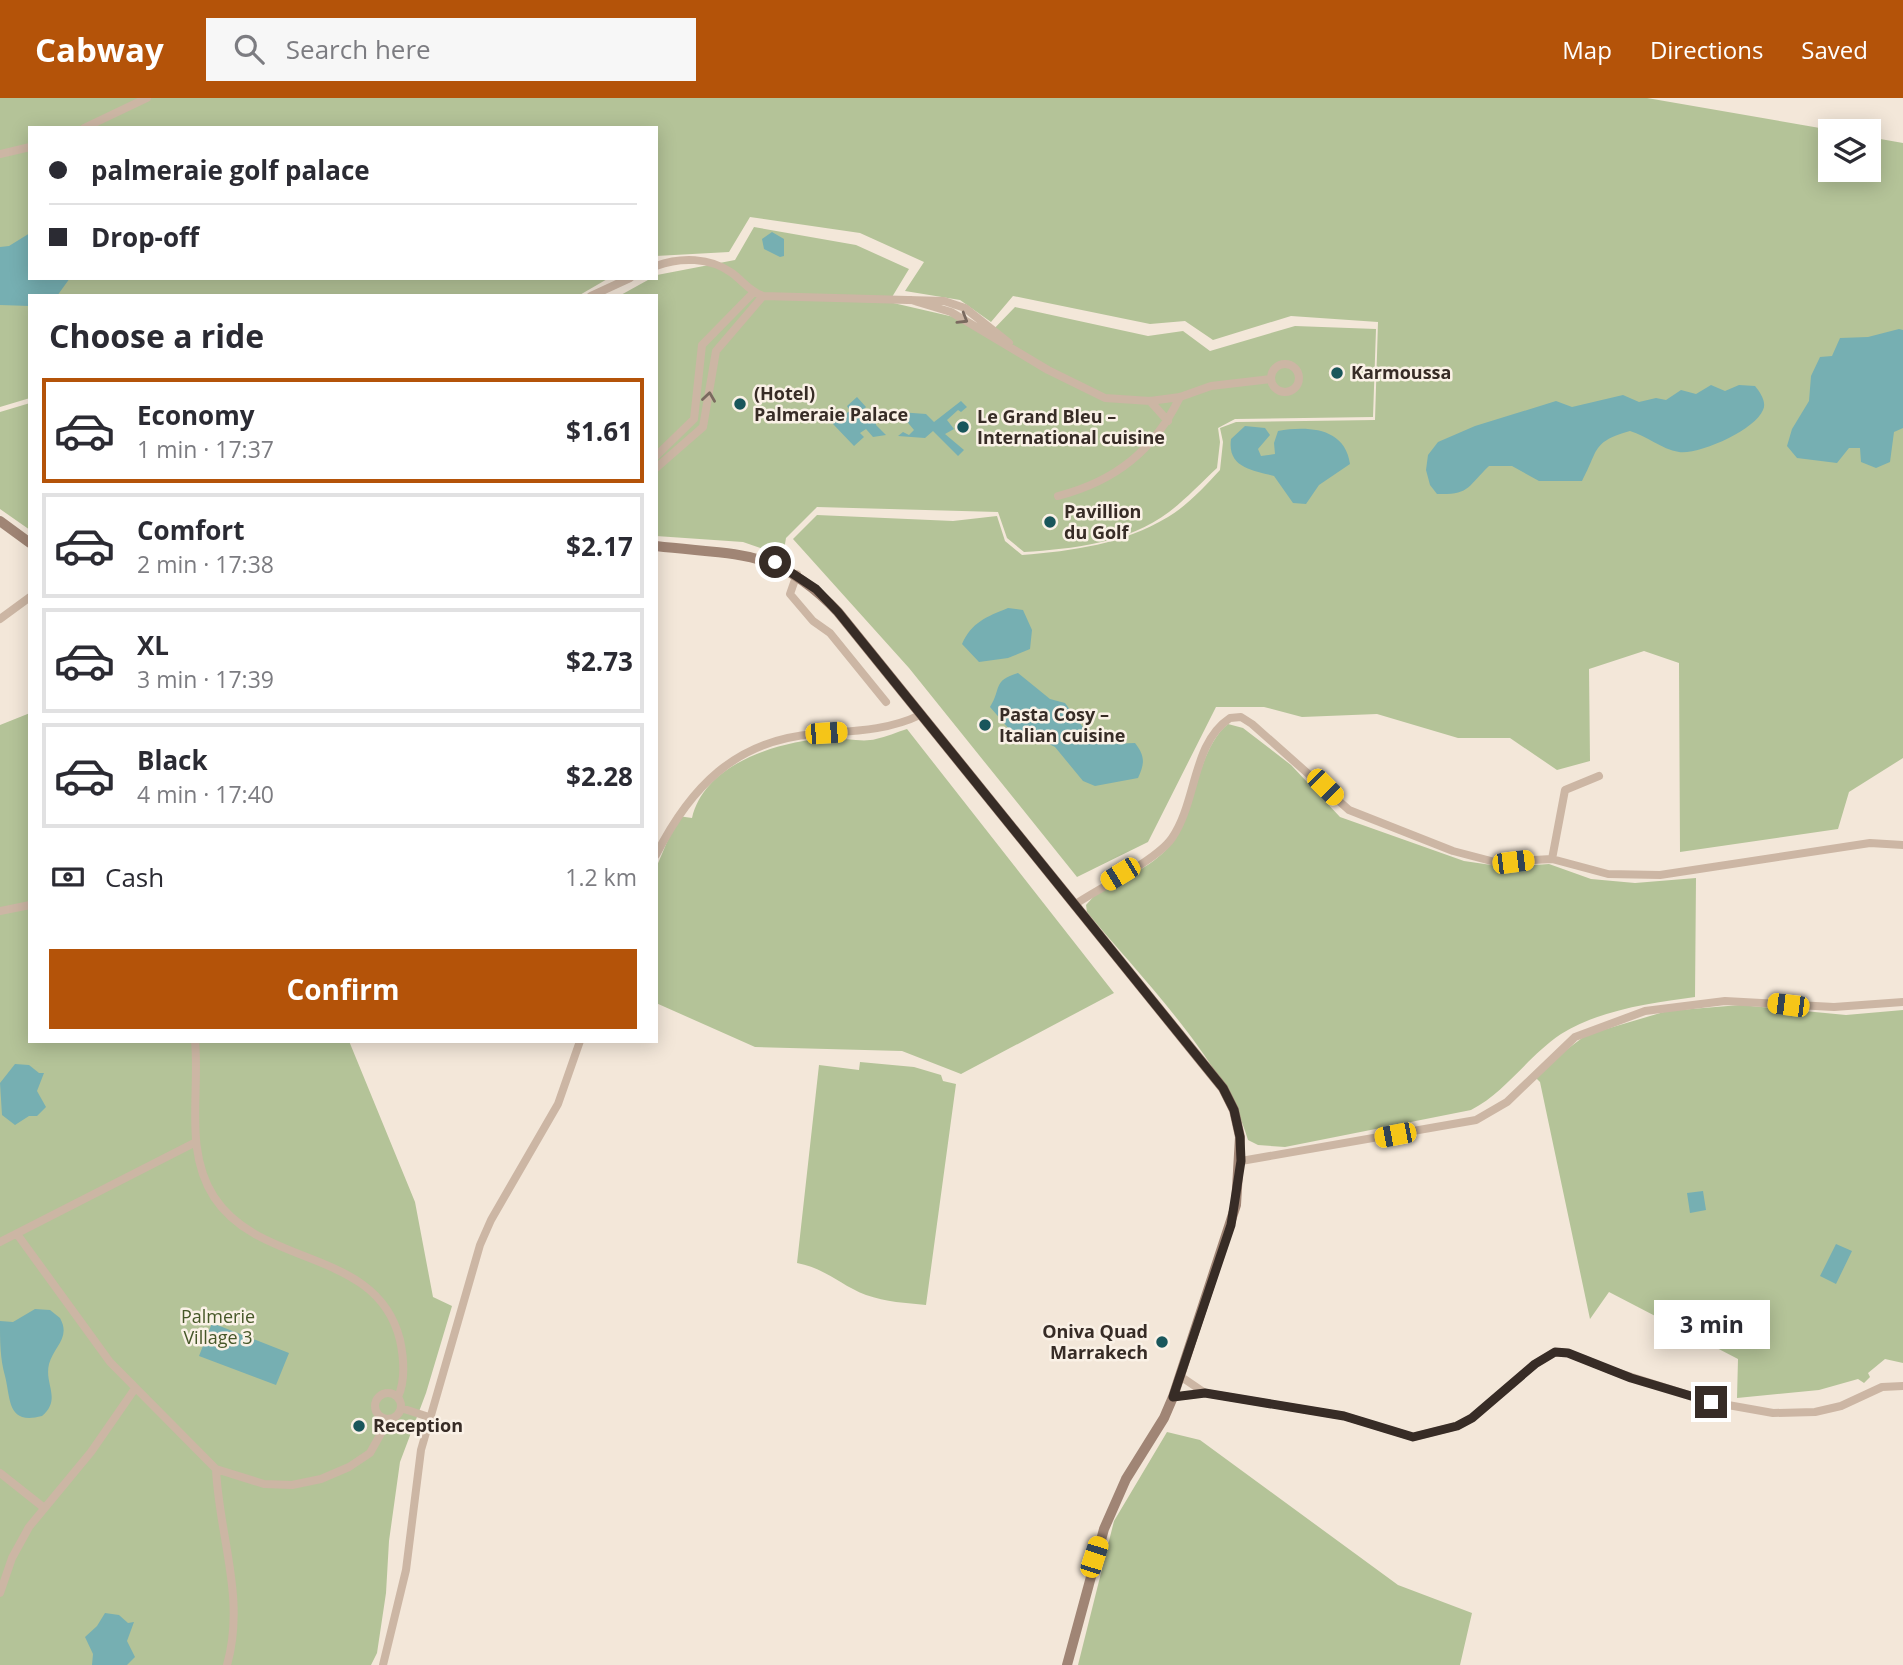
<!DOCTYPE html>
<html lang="en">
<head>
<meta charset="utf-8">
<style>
	:root { --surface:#fff; --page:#f7f7f7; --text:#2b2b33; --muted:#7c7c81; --line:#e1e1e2; --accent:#b45309 }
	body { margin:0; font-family:"Open Sans",sans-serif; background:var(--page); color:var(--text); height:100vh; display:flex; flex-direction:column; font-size:26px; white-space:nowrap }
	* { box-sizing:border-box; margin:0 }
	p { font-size:23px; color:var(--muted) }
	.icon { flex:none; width:38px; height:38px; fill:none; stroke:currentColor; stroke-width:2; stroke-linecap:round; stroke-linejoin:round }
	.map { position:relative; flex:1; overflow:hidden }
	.drawer { position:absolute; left:28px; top:196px; width:630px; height:749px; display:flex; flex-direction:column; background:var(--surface); border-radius:0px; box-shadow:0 4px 18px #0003 }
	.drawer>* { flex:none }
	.hud { position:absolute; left:28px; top:28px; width:630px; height:154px; border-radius:0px; box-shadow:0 4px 18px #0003; display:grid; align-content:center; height:154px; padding:0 21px; background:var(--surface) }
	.tools { position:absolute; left:1818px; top:21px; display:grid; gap:14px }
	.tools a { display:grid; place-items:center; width:63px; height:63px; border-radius:0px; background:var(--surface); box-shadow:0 4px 18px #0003; font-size:35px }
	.end { position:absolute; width:32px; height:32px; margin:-16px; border:9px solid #372c26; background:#fff; box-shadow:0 0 0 4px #fff }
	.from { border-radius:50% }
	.bubble { position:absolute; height:49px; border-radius:0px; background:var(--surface); box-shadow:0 4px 18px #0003; font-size:23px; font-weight:700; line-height:49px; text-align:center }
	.car { position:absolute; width:21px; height:42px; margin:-21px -10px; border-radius:9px; box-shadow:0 0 5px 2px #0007; background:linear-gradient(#f5c518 24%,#345 0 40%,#f5c518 0 76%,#345 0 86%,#f5c518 0) }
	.hud b { display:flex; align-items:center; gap:24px; height:66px; font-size:26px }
	.hud b+b { border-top:2px solid var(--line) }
	.hud i { width:18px; height:18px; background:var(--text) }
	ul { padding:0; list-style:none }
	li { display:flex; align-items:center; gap:21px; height:105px; margin:0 14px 10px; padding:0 7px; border:4px solid var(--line); border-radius:0px }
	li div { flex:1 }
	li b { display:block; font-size:26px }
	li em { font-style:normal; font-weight:700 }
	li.current { border-color:var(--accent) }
	li>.icon { width:63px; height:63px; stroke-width:1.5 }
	h2 { padding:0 21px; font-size:32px; line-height:84px }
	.pay { display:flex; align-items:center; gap:18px; height:77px; padding:0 21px; font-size:26px }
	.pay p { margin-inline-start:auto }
	.button { display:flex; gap:14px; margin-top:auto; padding:14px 21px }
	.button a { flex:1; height:80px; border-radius:0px; background:var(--accent); color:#fff; font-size:28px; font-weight:700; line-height:80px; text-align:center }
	header { display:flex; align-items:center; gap:42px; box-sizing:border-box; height:98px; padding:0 35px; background:var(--accent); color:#fff }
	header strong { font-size:33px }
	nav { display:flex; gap:38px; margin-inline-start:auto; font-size:24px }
	.search { width:490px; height:63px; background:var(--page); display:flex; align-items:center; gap:18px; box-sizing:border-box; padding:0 24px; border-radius:0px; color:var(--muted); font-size:26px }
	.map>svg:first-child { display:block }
	.green { fill:#b4c398 }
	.water { fill:#76afb2 }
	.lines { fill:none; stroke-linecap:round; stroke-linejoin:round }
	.street { stroke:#ccb6a4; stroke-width:8 }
	.secondary { stroke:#a08575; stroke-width:10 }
	.oneway { stroke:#7a6a5f }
	.route { stroke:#372c26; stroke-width:9 }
	.poi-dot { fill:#19565b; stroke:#faf1e6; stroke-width:2.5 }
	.labels { text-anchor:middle; stroke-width:5; stroke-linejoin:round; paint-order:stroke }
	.poi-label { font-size:18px; font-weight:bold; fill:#372c26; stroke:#faf1e6; text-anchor:start }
	.park-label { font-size:18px; fill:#465728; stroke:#faf1e6 }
</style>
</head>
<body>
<header>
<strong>Cabway</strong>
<div class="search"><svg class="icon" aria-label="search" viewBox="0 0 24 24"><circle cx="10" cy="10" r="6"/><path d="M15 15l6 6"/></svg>Search here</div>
<nav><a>Map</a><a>Directions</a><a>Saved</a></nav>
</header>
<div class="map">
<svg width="1903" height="1567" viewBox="0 0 1903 1567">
	<rect width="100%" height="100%" fill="#f3e7d9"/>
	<path class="green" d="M0,0H1647L1837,33H1830V72H1869V39L1903,45V660L1849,694L1838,731L1680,754L1679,565L1644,553L1589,571L1590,663L1557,672L1510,640H1458L1377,616L1302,619L1264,609H1216L1148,744L1077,779L909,570L793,441L817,417L953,423L997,418L1005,443L1022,457C1073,453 1123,446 1168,419C1187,408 1205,388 1220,372L1223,344L1220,330L1236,324L1375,322L1378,224L1291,218L1213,242L1185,223L1150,226L1013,198L991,224L960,202L905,193L924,164L860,135L750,119L729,154L656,158V30H30V180H609L578,198H30V300L0,309Z
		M754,129L856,147L909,171L889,204L954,219L988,237L1015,209L1148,238L1183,233L1210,253L1295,228L1376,231L1373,319L1235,321L1218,330L1220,344L1217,370C1201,385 1186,401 1169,414C1128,445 1072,451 1024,454L1007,440L998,414L817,409L786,440L783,458L743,444L656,438V198H619L657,177L735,162Z
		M30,305V432L0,411V314Z
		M30,615V943H349L415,1104L433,1199L452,1208L426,1295L400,1364L389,1443L386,1495L377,1555L371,1567H0V627Z
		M1228,626L1243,630L1291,667L1340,719L1464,763L1505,769L1549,766L1591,781L1635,785L1696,780L1695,899C1651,905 1599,912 1561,936C1528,958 1506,994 1471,1012L1285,1049L1258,1047L1248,1042C1227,966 1138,876 1087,814L1086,807L1095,797C1117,784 1147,771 1165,753C1197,721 1194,654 1228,626Z
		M907,631L1114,895L961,976L902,953L755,949L656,905V770L678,718L692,720C705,665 777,644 827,640C843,639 861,645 876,641C886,639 897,634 907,631Z
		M1740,907L1846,917L1903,912V1265L1885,1261L1868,1275L1870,1279L1864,1285L1858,1281L1819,1292L1737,1300L1738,1261L1609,1194L1590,1221L1540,984L1533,977L1586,937L1667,913Z
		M860,964L914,969L941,977L943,983L956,986L926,1207C906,1205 886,1204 866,1197C840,1187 827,1171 797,1165L819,967L859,972Z
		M1167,1334L1200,1342L1398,1487L1472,1515L1460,1567H1078L1114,1423Z"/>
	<path class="water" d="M772,134L784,141V158L780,159L764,151L762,141Z
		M30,135V180H70L57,198H30V208L0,207V149L9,148Z
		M1899,231L1903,232V330L1894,334L1890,364L1876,370L1861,364L1860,350H1849L1837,365L1797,360L1787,348L1792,331L1809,303L1811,278L1820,259L1832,258L1840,240L1868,239Z
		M1711,287L1725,293L1739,287L1755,288C1760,294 1767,304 1763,312C1755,332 1699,357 1679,354C1661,351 1647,338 1630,333C1591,344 1599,352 1582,383H1539L1512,368H1489C1467,389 1470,397 1437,396L1430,387L1426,372L1428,357L1438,344L1475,328L1556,303L1572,309L1623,297L1639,304L1656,300L1666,302L1681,292L1696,296Z
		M857,299L866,309L862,313L866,318L874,310L886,313L876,322V327L886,337L873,339L866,331L860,335L864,339L854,348L833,326L834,319L842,313L845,316L850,313L847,308Z
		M961,303L967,309L961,314L958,312L947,322L954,331L945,336L964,352L958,358L933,333L925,340L898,338L903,334L909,337L914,332L899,314L926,316L934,324Z
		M1245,328L1265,330L1270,337L1258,351L1261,358L1275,356L1274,345L1278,333C1307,328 1345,329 1350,366L1319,387L1306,406L1293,405L1274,378C1253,372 1227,370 1231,341Z
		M1008,510L1023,512L1032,532L1030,551L1008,560L979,564L962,546C972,524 986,519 1008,510Z
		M1018,575L1050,601L1065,605L1091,640L1107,646L1135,645C1145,658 1145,665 1138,680L1095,688L1083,683L1055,649L1025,634L1016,639L990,609C1002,590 992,583 1018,575Z
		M15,966L29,967L39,975H44L37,993L46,1009L37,1018H29L15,1027L2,1017L0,985Z
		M1703,1093L1706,1112L1690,1115L1687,1095Z
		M1836,1146L1852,1153L1836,1186L1820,1178Z
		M35,1211L50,1212L60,1220C71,1240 54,1248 49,1266C44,1286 62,1301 42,1318C7,1327 11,1302 5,1278C0,1260 0,1243 0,1223L13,1224Z
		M212,1225L289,1255L276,1287L199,1258Z
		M105,1515L119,1517L128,1525L134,1524L127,1543L135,1559L127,1567H92L93,1556L85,1539L97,1528Z"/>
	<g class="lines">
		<path class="street" d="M84,30L147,0
			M0,56L30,49
			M656,168C680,159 710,159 732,175C743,183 749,193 763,198L944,203L965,210L1009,245
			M591,198L630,180
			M911,202L951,214L1048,272L1105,300L1150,303L1180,299L1211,288L1271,281
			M1271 280a14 14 0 1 1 28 0a14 14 0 1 1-28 0Z
			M1150,303L1168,323
			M656,358L694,321L702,247L753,195
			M656,370L703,329L716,253L763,198
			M1058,398C1116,383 1154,352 1180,299
			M797,476L790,496L813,523L830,535L886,604
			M0,521L30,499
			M656,757C690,690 735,642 815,636C851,633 887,633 920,617
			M1552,761L1565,692L1599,678
			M1074,807C1099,790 1157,762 1172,740C1197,704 1192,645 1230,620L1241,619L1252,626L1349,712L1453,753L1495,764L1552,761L1608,776L1660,777L1870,745L1903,747
			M0,813L30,807
			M195,943C200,995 184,1053 214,1099C261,1171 377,1149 400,1242C404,1261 406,1281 398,1299
			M1241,1063L1476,1022L1507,1004L1575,939L1645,913L1725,903L1834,909L1903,904
			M17,1136L110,1264L216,1371L264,1386L292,1387L321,1381L349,1369L370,1355L389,1321
			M0,1144L194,1045
			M1180,1278L1205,1295
			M375 1308a13 13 0 1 1 26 0a13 13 0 1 1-26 0Z
			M1173,1299L1205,1295L1344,1318L1413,1339L1457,1328L1472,1320L1535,1266L1555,1254L1568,1255L1613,1273L1711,1304L1773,1315L1815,1314L1841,1308L1882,1289L1903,1288
			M401,1310L429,1319
			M216,1371C219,1438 246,1500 227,1567
			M0,1375L43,1409
			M0,1495L12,1460L29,1429L91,1354L134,1292
			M383,1567L406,1472L421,1352L480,1147L491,1122L558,1006L580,943"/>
		<path class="secondary" d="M0,423L30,445
			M656,448C740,458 776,449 838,514L1193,953L1223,990L1234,1012L1240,1039L1236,1107L1173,1299L1164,1320L1126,1381L1104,1431L1067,1567"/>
	</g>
	<defs><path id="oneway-chevron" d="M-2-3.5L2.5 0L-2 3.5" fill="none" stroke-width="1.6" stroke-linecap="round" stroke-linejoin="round" transform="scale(1.75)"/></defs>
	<g class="oneway">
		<use href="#oneway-chevron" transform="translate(963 221) rotate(31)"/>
		<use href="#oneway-chevron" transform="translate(709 299) rotate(-82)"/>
	</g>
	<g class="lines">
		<path class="route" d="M775,464L816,491L838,514L1193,953L1223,990L1234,1012L1240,1039L1241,1063L1231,1127L1173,1299L1205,1295L1344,1318L1413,1339L1457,1328L1472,1320L1535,1266L1555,1254L1568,1255L1631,1280L1711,1304"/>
	</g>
	<g class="poi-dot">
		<circle cx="1337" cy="275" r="7"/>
		<circle cx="740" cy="306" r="7"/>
		<circle cx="963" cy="329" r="7"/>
		<circle cx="1050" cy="424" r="7"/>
		<circle cx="985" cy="627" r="7"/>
		<circle cx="1162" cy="1244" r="7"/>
		<circle cx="359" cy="1328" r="7"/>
	</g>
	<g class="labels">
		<g class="poi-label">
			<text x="1351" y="281">Karmoussa</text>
			<text x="754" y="302">(Hotel)<tspan x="754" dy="21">Palmeraie Palace</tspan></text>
			<text x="977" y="325">Le Grand Bleu –<tspan x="977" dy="21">International cuisine</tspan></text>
			<text x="1064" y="420">Pavillion<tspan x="1064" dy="21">du Golf</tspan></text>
			<text x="999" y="623">Pasta Cosy –<tspan x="999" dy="21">Italian cuisine</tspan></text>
			<text x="1148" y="1240" text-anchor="end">Oniva Quad<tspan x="1148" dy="21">Marrakech</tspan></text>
			<text x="373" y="1334">Reception</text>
		</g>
		<g class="park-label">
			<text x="218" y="1225">Palmerie<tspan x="218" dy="21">Village 3</tspan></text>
		</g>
	</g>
</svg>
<div class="tools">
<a><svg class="icon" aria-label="layers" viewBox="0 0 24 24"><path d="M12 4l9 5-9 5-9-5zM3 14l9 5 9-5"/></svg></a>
</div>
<i class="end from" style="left:775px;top:464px"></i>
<i class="end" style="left:1711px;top:1304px"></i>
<div class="bubble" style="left:1654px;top:1202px;width:116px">3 min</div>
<i class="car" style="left:826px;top:635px;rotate:86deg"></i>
<i class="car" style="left:1325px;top:689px;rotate:135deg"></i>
<i class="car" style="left:1513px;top:764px;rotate:83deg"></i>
<i class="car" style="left:1120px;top:776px;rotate:239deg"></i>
<i class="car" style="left:1788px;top:907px;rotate:277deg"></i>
<i class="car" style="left:1395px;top:1037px;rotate:259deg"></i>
<i class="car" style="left:1094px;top:1459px;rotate:18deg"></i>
<div class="hud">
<b><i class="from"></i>palmeraie golf palace</b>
<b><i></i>Drop-off</b>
</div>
<section class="drawer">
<h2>Choose a ride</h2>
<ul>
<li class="current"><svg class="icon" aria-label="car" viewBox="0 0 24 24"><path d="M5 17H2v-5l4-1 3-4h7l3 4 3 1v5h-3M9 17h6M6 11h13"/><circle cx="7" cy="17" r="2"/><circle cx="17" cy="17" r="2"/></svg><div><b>Economy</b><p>1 min · 17:37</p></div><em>$1.61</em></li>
<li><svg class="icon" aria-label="car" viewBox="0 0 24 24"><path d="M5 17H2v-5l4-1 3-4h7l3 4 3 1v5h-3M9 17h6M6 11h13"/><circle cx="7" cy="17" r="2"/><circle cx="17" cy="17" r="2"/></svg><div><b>Comfort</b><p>2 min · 17:38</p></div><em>$2.17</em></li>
<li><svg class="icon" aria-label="car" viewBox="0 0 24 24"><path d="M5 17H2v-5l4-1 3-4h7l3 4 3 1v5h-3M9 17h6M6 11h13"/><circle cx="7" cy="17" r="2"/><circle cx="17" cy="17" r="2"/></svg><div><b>XL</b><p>3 min · 17:39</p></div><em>$2.73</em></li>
<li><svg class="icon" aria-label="car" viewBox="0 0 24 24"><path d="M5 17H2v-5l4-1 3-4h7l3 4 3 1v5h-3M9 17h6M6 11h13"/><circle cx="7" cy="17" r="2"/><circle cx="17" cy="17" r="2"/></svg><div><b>Black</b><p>4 min · 17:40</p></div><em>$2.28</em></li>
</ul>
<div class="pay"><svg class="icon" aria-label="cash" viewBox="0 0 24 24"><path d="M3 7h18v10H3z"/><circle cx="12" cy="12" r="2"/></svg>Cash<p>1.2 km</p></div>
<div class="button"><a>Confirm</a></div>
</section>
</div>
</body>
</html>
